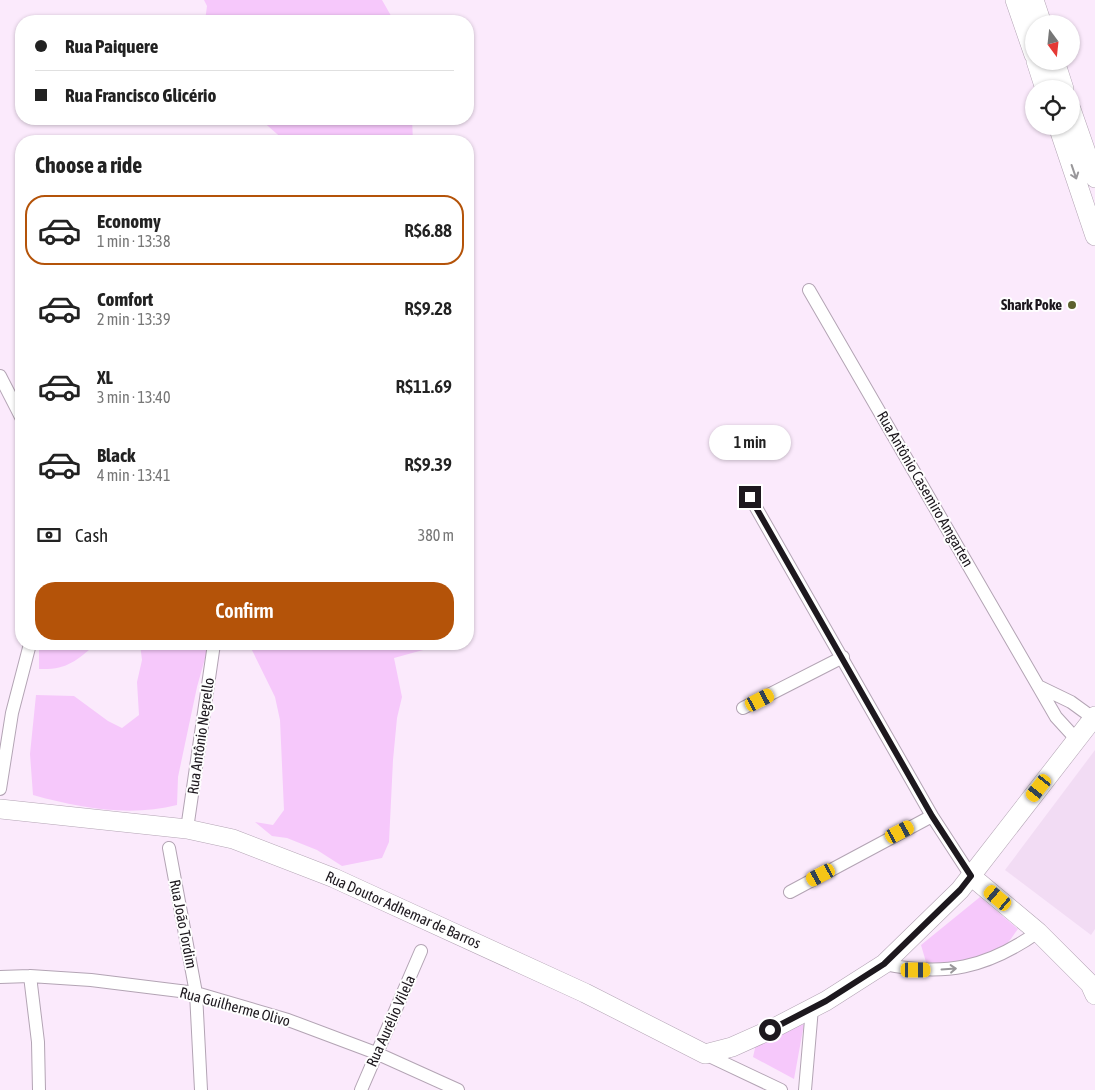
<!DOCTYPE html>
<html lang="en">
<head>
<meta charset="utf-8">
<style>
	:root { --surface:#fff; --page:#f2f2f2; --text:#222; --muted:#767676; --line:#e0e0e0; --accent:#b45309 }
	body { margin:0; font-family:"Asap Condensed",sans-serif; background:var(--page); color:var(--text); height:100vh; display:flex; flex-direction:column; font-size:19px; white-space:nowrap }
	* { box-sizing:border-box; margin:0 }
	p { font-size:16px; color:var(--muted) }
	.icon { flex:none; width:28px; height:28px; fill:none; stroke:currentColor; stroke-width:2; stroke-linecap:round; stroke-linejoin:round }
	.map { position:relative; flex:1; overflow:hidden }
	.drawer { position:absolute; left:15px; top:135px; width:459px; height:515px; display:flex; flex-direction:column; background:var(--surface); border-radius:20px; box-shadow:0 1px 4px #0004 }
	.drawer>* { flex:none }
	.banner { position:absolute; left:15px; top:15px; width:459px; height:110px; border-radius:20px; box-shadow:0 1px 4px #0004; display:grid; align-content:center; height:110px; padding:0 20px; background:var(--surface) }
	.needle { width:32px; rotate:165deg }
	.tools { position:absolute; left:1025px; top:15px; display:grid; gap:10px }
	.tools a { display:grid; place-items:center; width:55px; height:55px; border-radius:50%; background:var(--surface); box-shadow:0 1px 4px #0004; font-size:25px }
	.end { position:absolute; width:22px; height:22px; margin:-11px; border:6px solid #1d181e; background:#fff; box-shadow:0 0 0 2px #fff }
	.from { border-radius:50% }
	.bubble { position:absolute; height:35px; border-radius:18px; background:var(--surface); box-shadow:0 1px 4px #0004; font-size:16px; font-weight:600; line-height:35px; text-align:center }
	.car { position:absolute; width:15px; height:30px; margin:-15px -8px; border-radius:6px; box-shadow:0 0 4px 1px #0007; background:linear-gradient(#f5c518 24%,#345 0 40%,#f5c518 0 76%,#345 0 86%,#f5c518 0) }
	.banner b { display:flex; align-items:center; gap:18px; height:48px; font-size:19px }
	.banner b+b { border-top:1px solid var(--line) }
	.banner i { width:12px; height:12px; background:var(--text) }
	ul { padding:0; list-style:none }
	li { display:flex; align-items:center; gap:15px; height:70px; margin:0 10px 8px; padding:0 10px; border:2px solid transparent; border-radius:20px }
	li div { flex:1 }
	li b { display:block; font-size:19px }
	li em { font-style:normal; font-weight:600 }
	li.on { border-color:var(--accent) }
	li>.icon { width:45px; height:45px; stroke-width:1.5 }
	h2 { padding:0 20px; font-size:22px; line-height:60px }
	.pay { display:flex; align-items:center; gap:12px; height:55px; padding:0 20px; font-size:19px }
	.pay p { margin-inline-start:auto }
	.button { display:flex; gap:10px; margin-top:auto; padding:10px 20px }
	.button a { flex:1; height:58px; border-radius:20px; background:var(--accent); color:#fff; font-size:20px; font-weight:600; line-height:58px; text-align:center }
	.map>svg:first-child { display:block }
	.built { fill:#f2dcf4 }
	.green { fill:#f6c8fb }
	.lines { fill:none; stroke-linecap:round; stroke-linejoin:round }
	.street-casing { stroke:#b3a4b4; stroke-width:14 }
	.secondary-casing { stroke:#b3a4b4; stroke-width:20 }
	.street { stroke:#fff; stroke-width:12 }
	.secondary { stroke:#fff; stroke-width:19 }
	.oneway { stroke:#99979a }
	.route { stroke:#1d181e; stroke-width:6 }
	.poi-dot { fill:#5c602e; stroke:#fefefe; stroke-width:2 }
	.labels { text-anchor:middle; stroke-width:4; stroke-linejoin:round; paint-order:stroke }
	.poi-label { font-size:15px; font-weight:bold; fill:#1d181e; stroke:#fefefe; text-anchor:end }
	.street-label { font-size:15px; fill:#1d181e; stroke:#fefefe }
</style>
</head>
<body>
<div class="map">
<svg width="1095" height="1090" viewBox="0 0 1095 1090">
	<rect width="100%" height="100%" fill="#fbeafc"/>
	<path class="built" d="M1095,750V929L1091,935L1005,870Z"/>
	<path class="green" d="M204,0H382L394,21H205L207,6Z
		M260,119H412L413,141H285Z
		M468,552C472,570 475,585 468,603Z
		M39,644H96C76,661 67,670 39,669Z
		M140,644H209L197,687L178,777L177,805C131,817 79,808 33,795L30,754L36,695L74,696L108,721L122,728L139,715L137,682L142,660Z
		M249,644H445L394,658L402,697L397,718L393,760L389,842L382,858L342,866L317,850L287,838L272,836L255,822L273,825L284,810L280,720L275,697Z
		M980,897L1018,929C1014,934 1009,943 1003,947C982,960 950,965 926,962L921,945Z
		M804,1024L794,1079L753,1057L756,1044L761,1040Z"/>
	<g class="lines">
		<g class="street-casing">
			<path id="street" d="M809,290L1056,717L1077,740
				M0,376L21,417
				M750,497L932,816L971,876
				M1040,687L1071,702L1093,718
				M743,708L843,657
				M0,789L12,713L30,644
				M187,829L214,644
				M169,848L196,993L201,1090
				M790,892L932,816
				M884,964C944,977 987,968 1038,932
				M30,976L38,1042L39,1090
				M0,977L30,976L91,980L196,993L288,1020L376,1053L458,1090
				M705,1054L781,1090
				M361,1090L421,951
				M805,1090L812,1008"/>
		</g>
		<g class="secondary-casing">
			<path id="secondary" d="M1015,0L1034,55
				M1034,0L1042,24
				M1036,61L1045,89
				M1055,61L1064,89
				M1071,109L1095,178
				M1058,126L1095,236
				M0,809L187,829L233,839L334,878L585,993L705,1054L732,1047L770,1030L826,1001L884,964L960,890L1095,716
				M971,876L1038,932L1090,984L1095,995"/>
		</g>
		<use href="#street" class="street"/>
		<use href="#secondary" class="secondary"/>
	</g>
	<defs><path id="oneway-shaft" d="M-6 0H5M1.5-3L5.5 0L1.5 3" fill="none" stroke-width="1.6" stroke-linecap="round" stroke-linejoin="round" transform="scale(1.25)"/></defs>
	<g class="oneway">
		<use href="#oneway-shaft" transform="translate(1074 172) rotate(71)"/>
		<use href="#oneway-shaft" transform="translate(949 969) rotate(-4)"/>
	</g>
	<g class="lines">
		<path class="route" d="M750,497L932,816L971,876L960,890L884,964L826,1001L770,1030"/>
	</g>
	<circle class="poi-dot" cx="1072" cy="305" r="5"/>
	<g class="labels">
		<g class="poi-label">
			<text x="1062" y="310">Shark Poke</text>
		</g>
		<g class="street-label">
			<text transform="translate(925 489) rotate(60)" y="5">Rua Antônio Casemiro Amgarten</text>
			<text transform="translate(201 736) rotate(-82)" y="5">Rua Antônio Negrello</text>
			<text transform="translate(403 910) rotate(24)" y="5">Rua Doutor Adhemar de Barros</text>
			<text transform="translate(183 924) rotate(79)" y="5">Rua João Tordim</text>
			<text transform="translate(235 1007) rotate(15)" y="5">Rua Guilherme Olivo</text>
			<text transform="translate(391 1021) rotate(-66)" y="5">Rua Aurélio Vilela</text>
		</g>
	</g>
</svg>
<div class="tools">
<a><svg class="needle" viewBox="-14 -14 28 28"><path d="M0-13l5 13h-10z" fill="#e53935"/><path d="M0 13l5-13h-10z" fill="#767676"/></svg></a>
<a><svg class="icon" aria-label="locate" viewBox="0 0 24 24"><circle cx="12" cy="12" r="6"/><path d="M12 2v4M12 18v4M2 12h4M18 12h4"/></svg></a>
</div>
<i class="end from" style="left:770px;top:1030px"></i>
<i class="end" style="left:750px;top:497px"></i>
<div class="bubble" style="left:709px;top:425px;width:82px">1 min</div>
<i class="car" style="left:760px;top:700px;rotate:63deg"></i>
<i class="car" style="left:1039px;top:788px;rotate:218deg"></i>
<i class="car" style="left:900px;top:832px;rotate:62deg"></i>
<i class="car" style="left:821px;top:875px;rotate:242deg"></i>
<i class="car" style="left:998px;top:898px;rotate:310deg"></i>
<i class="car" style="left:916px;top:970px;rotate:90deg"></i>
<div class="banner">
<b><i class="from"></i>Rua Paiquere</b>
<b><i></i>Rua Francisco Glicério</b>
</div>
<section class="drawer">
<h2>Choose a ride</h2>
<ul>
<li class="on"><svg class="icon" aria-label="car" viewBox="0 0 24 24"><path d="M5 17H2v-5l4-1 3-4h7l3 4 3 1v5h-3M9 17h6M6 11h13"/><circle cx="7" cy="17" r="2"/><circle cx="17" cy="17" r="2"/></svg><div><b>Economy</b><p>1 min · 13:38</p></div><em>R$6.88</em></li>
<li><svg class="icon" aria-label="car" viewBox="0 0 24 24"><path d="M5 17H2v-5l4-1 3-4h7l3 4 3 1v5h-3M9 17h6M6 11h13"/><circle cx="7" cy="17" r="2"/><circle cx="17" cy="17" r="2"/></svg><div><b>Comfort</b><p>2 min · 13:39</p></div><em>R$9.28</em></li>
<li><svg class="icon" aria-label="car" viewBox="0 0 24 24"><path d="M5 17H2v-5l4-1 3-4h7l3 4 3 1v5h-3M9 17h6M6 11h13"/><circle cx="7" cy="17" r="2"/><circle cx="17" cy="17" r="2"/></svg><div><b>XL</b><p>3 min · 13:40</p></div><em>R$11.69</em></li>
<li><svg class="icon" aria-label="car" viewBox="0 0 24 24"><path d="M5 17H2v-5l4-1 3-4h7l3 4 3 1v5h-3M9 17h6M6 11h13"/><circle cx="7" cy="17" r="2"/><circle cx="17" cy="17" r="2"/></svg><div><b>Black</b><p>4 min · 13:41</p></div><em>R$9.39</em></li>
</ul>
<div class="pay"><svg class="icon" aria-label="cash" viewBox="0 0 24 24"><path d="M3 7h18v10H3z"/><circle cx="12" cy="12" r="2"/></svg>Cash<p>380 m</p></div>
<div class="button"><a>Confirm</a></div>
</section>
</div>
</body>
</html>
